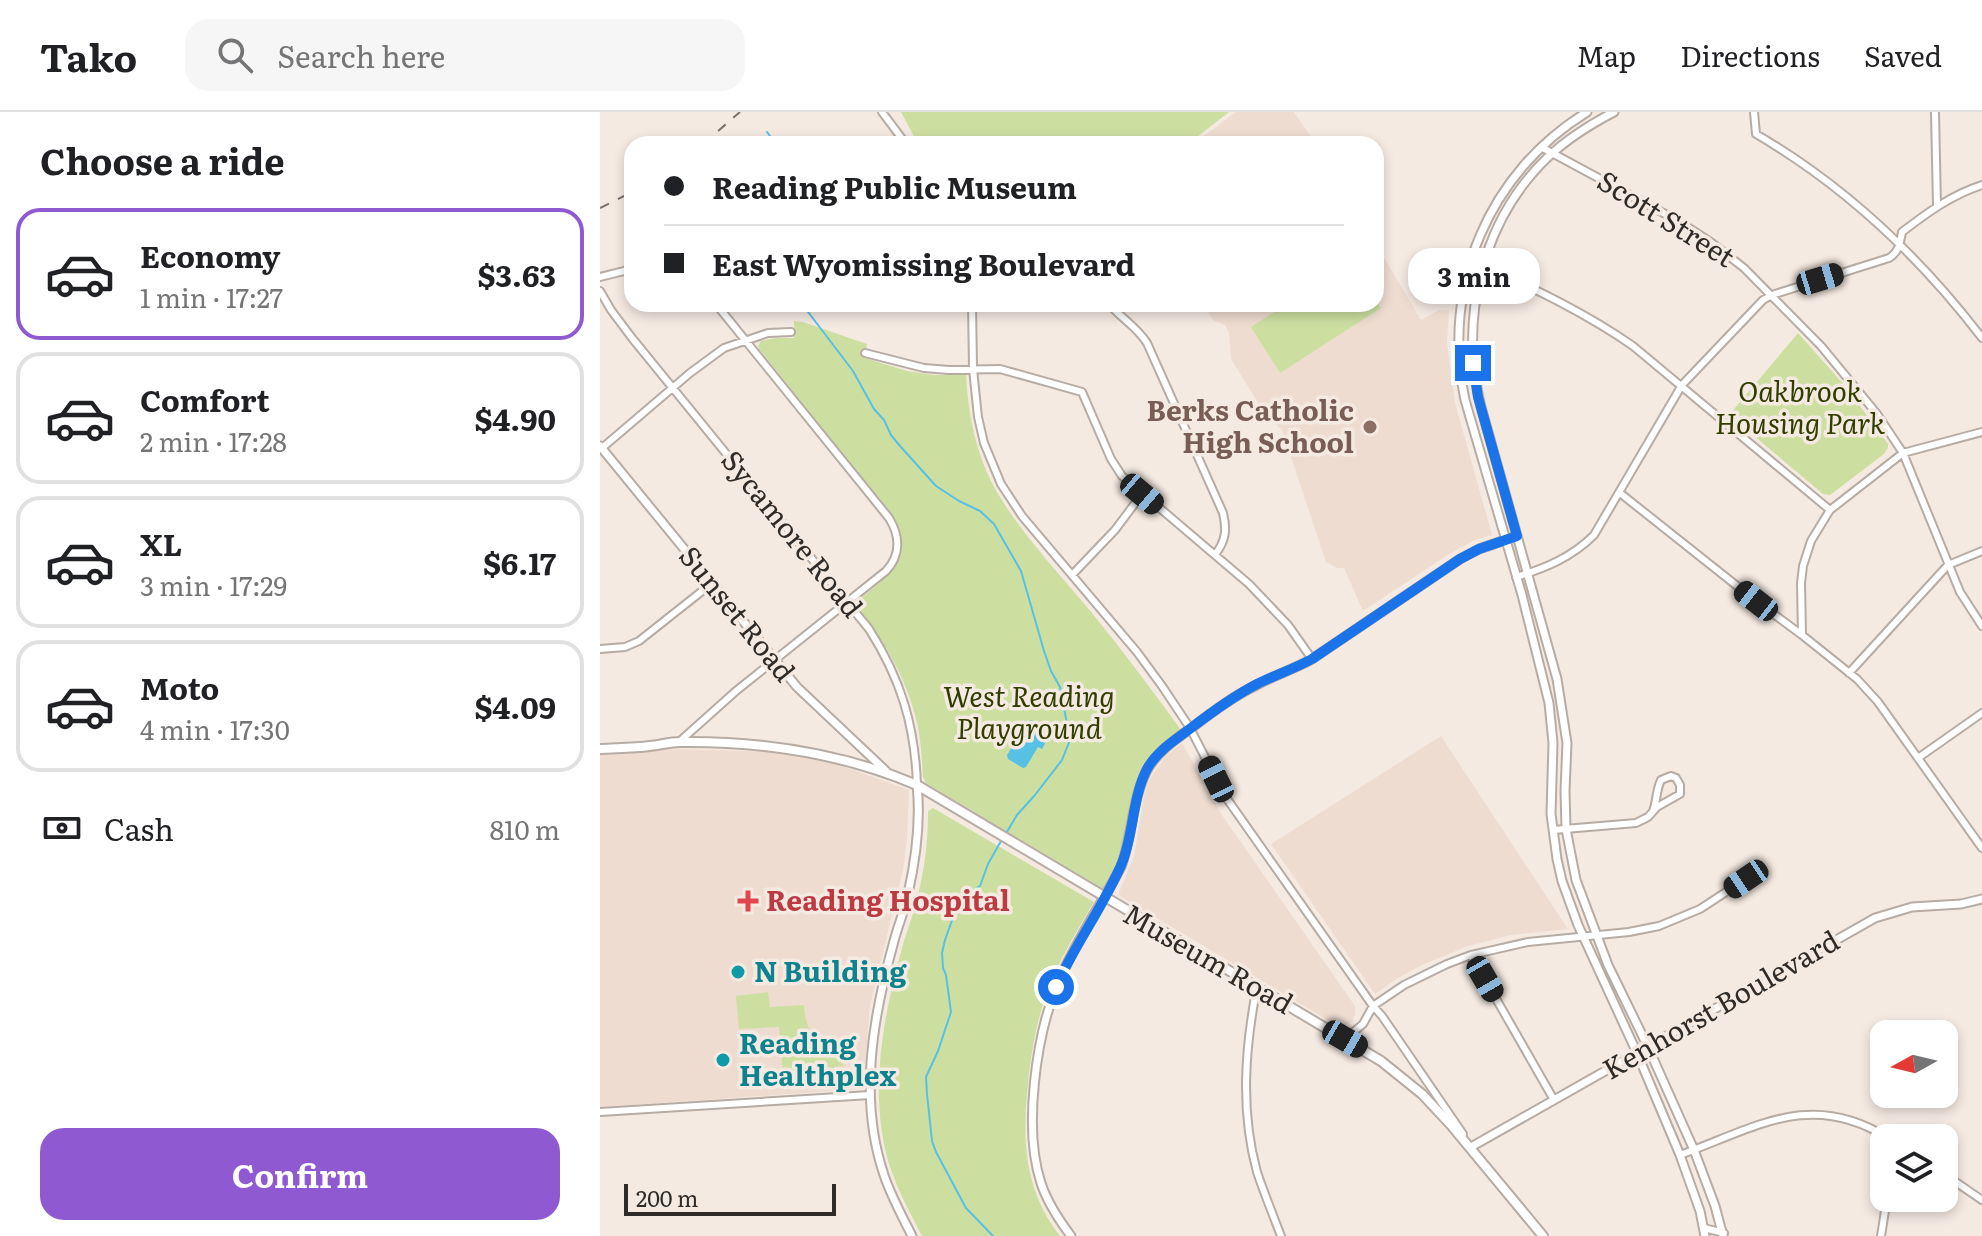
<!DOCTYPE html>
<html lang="en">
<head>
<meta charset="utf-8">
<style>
	:root { --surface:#fff; --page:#f6f6f6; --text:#202124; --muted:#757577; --line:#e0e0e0; --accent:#8f59d1 }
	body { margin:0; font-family:Literata,serif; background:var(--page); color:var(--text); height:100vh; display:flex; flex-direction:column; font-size:30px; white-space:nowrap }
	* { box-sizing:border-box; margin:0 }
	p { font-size:26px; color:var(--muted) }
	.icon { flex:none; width:44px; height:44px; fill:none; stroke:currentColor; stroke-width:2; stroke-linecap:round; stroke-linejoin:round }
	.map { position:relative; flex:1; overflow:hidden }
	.details { display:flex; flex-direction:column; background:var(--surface); width:600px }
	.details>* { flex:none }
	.banner { position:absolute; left:24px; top:24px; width:760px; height:176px; border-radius:24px; box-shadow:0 4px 12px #0003; display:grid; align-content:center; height:176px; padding:0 40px; background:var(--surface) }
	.needle { width:52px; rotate:262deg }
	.controls { position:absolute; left:1270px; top:908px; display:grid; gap:16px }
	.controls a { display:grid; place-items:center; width:88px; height:88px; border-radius:16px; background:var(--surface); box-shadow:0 4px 12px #0003; font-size:40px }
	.scale { position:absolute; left:24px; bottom:20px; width:212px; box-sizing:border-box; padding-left:8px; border:4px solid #2f2b28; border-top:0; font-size:22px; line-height:28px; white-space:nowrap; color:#2f2b28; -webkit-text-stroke:6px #f5eae2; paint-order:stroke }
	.end { position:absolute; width:36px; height:36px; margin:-18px; border:10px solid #1a73e8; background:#fff; box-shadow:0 0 0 4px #fff }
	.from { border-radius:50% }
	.bubble { position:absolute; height:56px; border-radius:24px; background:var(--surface); box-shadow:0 4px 12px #0003; font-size:26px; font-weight:700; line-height:56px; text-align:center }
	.car { position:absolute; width:24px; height:48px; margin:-24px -12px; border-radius:10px; box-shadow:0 0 6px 2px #0007; background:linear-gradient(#222 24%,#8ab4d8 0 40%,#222 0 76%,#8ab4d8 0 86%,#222 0) }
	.banner b { display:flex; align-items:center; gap:28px; height:76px; font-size:30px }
	.banner b+b { border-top:2px solid var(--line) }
	.banner i { width:20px; height:20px; background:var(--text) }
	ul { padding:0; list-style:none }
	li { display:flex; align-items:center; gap:24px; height:132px; margin:0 16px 12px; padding:0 24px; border:4px solid var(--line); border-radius:24px }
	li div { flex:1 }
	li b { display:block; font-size:30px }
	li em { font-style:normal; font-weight:700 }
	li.active { border-color:var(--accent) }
	li>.icon { width:72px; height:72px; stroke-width:1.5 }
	h2 { padding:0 40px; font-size:36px; line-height:96px }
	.pay { display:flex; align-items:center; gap:20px; height:88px; padding:0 40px; font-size:30px }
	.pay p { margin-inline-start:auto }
	.action { display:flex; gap:16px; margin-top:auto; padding:16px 40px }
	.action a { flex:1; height:92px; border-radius:24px; background:var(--accent); color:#fff; font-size:32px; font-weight:700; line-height:92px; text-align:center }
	header { display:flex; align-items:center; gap:48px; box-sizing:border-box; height:112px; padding:0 40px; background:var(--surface); border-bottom:2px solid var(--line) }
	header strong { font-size:38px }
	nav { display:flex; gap:44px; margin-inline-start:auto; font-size:28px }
	.search { width:560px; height:72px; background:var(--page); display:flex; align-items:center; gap:20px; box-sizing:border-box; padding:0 28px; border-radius:24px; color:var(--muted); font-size:30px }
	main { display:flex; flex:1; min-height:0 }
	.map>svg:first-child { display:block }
	.built { fill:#eedcd0 }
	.green { fill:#ccdfa1 }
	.water { fill:#57c0e5 }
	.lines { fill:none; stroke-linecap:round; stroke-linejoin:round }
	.stream { stroke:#57c0e5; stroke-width:2 }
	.minor-casing { stroke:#b7aca4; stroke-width:10 }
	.tertiary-casing { stroke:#b7aca4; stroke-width:11 }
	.secondary-casing { stroke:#b7aca4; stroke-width:12 }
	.minor { stroke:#fff; stroke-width:6 }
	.tertiary { stroke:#fff; stroke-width:7 }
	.secondary { stroke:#fff; stroke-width:8 }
	.rail { stroke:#78716d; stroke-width:2; stroke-dasharray:10 10; stroke-linecap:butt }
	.route { stroke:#1a73e8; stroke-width:10 }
	.education-dot { fill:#8d6e63; stroke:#f5eae2; stroke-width:3 }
	.health-dot { fill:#e0444e; stroke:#f5eae2; stroke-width:3 }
	.culture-dot { fill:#0f9aa8; stroke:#f5eae2; stroke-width:3 }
	.labels { text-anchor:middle; stroke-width:7; stroke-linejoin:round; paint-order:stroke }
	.street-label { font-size:28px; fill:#2f2b28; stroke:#f5eae2 }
	.park-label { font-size:28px; font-style:italic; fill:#313e00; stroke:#f5eae2 }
	.education-label { font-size:28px; font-weight:bold; fill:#785e54; stroke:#f5eae2; text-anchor:end }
	.health-label { font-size:28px; font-weight:bold; fill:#be3a42; stroke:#f5eae2; text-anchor:start }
	.culture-label { font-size:28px; font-weight:bold; fill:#0d838f; stroke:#f5eae2; text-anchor:start }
</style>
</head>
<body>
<header>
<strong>Tako</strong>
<div class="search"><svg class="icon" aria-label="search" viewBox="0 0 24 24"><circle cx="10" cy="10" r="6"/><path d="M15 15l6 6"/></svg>Search here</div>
<nav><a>Map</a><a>Directions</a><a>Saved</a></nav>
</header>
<main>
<section class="details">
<h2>Choose a ride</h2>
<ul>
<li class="active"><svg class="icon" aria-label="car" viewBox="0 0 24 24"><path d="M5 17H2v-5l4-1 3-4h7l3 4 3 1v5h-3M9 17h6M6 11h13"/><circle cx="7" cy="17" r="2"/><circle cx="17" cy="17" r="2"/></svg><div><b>Economy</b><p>1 min · 17:27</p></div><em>$3.63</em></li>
<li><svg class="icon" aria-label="car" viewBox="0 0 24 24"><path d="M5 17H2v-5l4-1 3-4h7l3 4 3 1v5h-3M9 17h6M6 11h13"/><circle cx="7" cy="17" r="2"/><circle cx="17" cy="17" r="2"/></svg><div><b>Comfort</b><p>2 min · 17:28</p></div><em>$4.90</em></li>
<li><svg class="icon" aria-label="car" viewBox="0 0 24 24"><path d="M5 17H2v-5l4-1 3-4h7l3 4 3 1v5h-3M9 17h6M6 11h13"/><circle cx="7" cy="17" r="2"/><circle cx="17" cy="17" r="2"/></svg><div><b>XL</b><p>3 min · 17:29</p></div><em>$6.17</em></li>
<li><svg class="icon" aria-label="car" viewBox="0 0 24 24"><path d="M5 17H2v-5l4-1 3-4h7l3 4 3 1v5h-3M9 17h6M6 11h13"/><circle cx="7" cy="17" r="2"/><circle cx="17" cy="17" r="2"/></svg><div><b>Moto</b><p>4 min · 17:30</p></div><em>$4.09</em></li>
</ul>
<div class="pay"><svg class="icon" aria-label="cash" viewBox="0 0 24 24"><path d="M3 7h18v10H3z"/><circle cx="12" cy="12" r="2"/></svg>Cash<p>810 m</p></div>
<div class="action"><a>Confirm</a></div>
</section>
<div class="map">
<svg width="1382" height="1124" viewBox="0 0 1382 1124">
	<rect width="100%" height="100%" fill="#f5eae2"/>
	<path class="built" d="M636,0H694L716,32H593Z
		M776,132L821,208L839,198H849L847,230L855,291L892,423L875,428L846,444L763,499L744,456H737L726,450L682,318L667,305L631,247L629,221L625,213L613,208L607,197L594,192H776Z
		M841,624L968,817L911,823L868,834L822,853L798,866L775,882L671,732Z
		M582,631L622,703L755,894V902L753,909L746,913H736L518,783L534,744L545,679L551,665L565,645Z
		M78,637L170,640L215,646L251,657L309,678L307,729L303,758L270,894L263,977L0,995V641Z"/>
	<path class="green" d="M301,0H629L588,32H318Z
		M776,189L781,196L680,261L651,215L687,192H776Z
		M194,209L203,210L267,232L265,246L307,259L334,263H366C368,302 376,341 394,375C420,421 459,461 492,501C523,539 552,578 581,618L555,640L543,658L535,678L524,740L503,777L326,671L323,665C322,649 321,631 318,615C308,568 284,528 255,491C286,465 317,447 293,404L160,238L158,234L161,229L176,226H194Z
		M1198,221L1246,275L1288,332V336L1284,342L1230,383L1223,382L1129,303Z
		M333,696L494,790C476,820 458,850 446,883C436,912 431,941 428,972C422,1029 424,1077 460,1124H322C310,1101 297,1077 289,1052C268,981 283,906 302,836C307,818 314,801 318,783C325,755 328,727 328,699Z
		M168,880L170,895L204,893C205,918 219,942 244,949L243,954L234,955L233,959L183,962L179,915L139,917L136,884Z"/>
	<path class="water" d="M431,608L446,617L447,622L449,624L442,637L438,635L426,655L423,656L408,647L407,643L428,609Z"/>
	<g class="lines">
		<path class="stream" d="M167,20L176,32
			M202,192L253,259L274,297L284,308L291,323L300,334L336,374L359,389L380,399L394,412L421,459L444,539L451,559L460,575L470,628L462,648L435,683L417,703L405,723
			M393,1124L366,1096L336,1040L332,1029L327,982L326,965L338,939L351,900L346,863L343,856L342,841L345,828L355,800L368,781L380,774L388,752L401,729"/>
		<g class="minor-casing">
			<path id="minor" d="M282,0L306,32
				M1154,0L1156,22C1245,74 1320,145 1382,226
				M1335,0L1337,94
				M941,35L1080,110L1112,131L1144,156L1221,234L1277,302L1303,341L1360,480L1382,514
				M871,147C926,173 983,199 1033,234L1230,398
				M0,165L32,157
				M0,179L11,198L32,226L269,517C301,567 315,614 317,673
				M372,192L373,257L378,305L384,331L401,372L422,404L537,540L562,574L590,616L625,684L773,894L782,904L863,1022
				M509,192C521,206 537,215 547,231L623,401C627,418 626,428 615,443
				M265,241L324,256L349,258L400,257L482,280L511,347L522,364L649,472L688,513L712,547
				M2,336L90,261L124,236L168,221L191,220
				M1020,381L1156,489L1202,523L1257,567L1278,590L1382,736
				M472,463L515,418L542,382
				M916,465C946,456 972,445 994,423L1082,273L1163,188L1172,183L1289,146C1299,140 1300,131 1302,120C1327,101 1351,83 1382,73
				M1202,523L1201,471L1203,454L1211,429L1230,398L1303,341L1382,320
				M0,537L25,535L39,529L111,472
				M1249,561L1348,453L1382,439
				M79,630L136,579L286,459C301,443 300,424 289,406L116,192
				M1318,646L1382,601
				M953,718L1036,711L1048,705L1057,695L1080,682V673L1076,666L1071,664L1061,668C1056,678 1057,689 1053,699
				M871,843L954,988
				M657,874C645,936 640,998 657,1060C664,1081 673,1103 681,1124
				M745,927L763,912L773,894L804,873L847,852L871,843L928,830L1029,820L1059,814L1100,797L1146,767
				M0,1000L270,983
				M1080,1043C1155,1016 1211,977 1288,1026
				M1344,1062L1382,1088
				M1104,1116L1124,1121
				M1281,1124L1285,1099L1289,1086"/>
		</g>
		<g class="tertiary-casing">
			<path id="tertiary" d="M987,0C888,61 841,174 865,288L922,483L949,591L953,631L951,702L957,747L962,769L978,813L1037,941L1080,1043L1100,1099L1105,1124
				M1014,0C991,12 967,27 948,45C881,109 859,208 881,295L957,567L967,631L965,679L966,717L976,768L1008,853L1048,935L1094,1038L1115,1094L1123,1124
				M0,334L197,575L286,659
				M871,1035L1275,806L1312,795L1361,792L1382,787
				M312,1124C302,1104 291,1084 284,1063C258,987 273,904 294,829C298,813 305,798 308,782C316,746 321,709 317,673
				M471,1124C459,1108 447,1090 441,1071C423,1017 436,925 457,873C474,832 500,794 521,755C532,724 532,689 546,660C556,641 573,629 590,617C611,601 633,584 657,573C675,563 694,557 712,547L860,447L879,437L908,427"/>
		</g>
		<g class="secondary-casing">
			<path id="secondary" d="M0,637C17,636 33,636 50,634C60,633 70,630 80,630C162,629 242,641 317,673L781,949L822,982L851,1013L943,1124"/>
		</g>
		<use href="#minor" class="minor"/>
		<use href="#tertiary" class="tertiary"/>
		<use href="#secondary" class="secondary"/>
		<path class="rail" d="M103,32L140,0
			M0,96L32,80"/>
	</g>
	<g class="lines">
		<path class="route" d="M456,875C475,832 504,794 522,751C534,722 532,686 547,657C557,639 575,628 591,616C612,600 634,584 657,572C675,563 694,557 712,547L860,447L879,437L917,424L878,285L873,251"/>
	</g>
	<circle class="education-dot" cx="770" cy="315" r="8"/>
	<path class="health-dot" d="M144 777h8v8h8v8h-8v8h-8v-8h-8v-8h8z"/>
	<g class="culture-dot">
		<circle cx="138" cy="860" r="8"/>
		<circle cx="123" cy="948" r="8"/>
	</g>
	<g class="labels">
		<g class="street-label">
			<text transform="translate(1066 107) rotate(32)" y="10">Scott Street</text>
			<text transform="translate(192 422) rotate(51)" y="10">Sycamore Road</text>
			<text transform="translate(137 502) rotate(51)" y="10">Sunset Road</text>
			<text transform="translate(608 847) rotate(30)" y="10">Museum Road</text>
			<text transform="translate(1121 893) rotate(-30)" y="10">Kenhorst Boulevard</text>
		</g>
		<g class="park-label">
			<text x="1200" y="290">Oakbrook<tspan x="1200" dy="32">Housing Park</tspan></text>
			<text x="429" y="595">West Reading<tspan x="429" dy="32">Playground</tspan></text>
		</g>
		<g class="education-label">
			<text x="754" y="309">Berks Catholic<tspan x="754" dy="32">High School</tspan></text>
		</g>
		<g class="health-label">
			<text x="166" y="799">Reading Hospital</text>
		</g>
		<g class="culture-label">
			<text x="154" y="870">N Building</text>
			<text x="139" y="942">Reading<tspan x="139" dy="32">Healthplex</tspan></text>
		</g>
	</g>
</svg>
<div class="controls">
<a><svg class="needle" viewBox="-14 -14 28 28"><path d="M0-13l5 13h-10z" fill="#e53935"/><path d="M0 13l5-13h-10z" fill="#757577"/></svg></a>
<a><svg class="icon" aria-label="layers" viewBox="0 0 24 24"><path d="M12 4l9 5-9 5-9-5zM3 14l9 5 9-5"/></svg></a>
</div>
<div class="scale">200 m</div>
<i class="end from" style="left:456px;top:875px"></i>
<i class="end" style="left:873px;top:251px"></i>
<div class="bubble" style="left:808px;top:136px;width:132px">3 min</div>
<i class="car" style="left:1220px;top:167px;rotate:73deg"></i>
<i class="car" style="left:542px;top:382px;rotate:130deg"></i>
<i class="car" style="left:1156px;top:489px;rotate:308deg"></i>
<i class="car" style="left:616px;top:667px;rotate:334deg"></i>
<i class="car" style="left:1146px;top:767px;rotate:236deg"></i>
<i class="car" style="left:885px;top:867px;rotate:150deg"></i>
<i class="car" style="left:745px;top:927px;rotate:120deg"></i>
<div class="banner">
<b><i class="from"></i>Reading Public Museum</b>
<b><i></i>East Wyomissing Boulevard</b>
</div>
</div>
</main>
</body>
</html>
